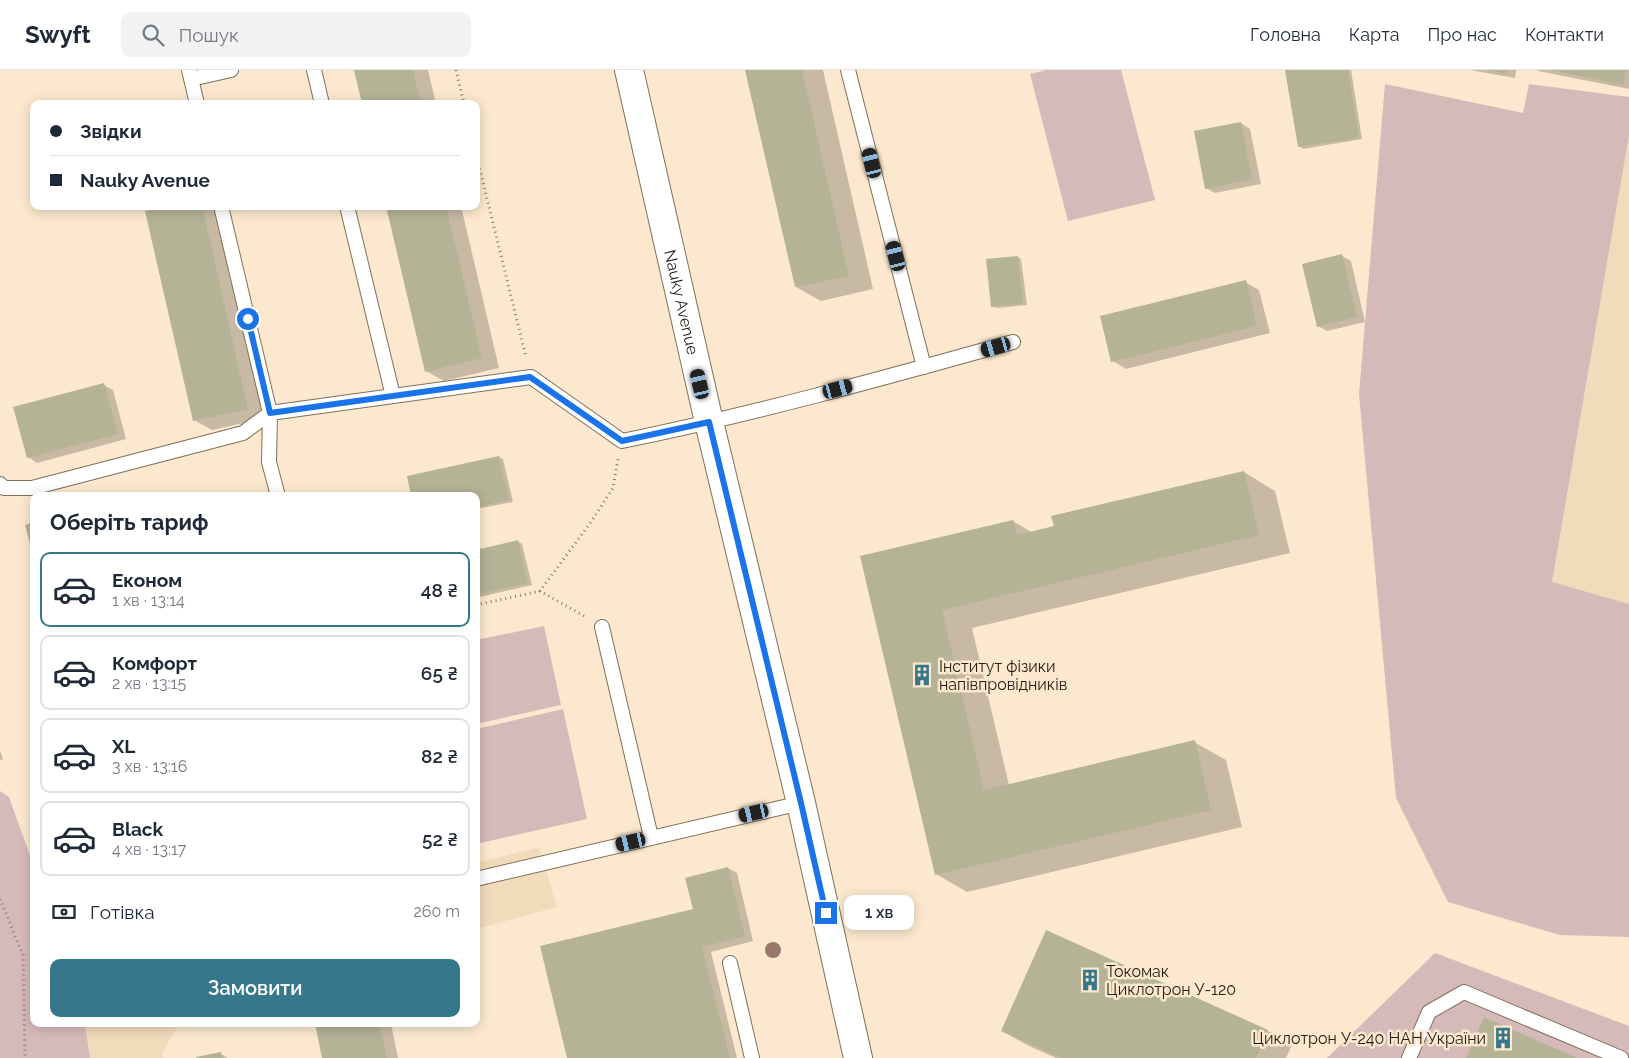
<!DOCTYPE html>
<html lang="uk">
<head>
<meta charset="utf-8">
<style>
	:root { --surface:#fff; --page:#f2f2f3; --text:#1f2937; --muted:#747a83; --line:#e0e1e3; --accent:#37778b }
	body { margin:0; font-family:Raleway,sans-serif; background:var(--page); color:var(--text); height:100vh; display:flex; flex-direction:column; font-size:19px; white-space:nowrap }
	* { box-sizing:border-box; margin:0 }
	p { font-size:16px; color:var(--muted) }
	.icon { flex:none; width:28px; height:28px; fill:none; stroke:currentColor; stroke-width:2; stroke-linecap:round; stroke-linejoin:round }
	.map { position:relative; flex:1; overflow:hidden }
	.side { position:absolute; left:30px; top:422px; width:450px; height:535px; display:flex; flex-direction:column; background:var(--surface); border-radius:10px; box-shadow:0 2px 12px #0003 }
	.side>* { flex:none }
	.hud { position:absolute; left:30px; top:30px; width:450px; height:110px; border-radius:10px; box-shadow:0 2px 12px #0003; display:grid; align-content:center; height:110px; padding:0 20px; background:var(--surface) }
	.end { position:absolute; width:22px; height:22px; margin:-11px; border:6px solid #1a73e8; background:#fff; box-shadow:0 0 0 2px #fff }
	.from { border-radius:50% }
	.bubble { position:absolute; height:35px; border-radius:10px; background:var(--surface); box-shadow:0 2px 12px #0003; font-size:16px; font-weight:600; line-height:35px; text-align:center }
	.car { position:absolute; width:15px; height:30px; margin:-15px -8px; border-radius:6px; box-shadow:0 0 4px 1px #0007; background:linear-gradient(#222 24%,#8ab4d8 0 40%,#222 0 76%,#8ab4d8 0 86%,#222 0) }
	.hud b { display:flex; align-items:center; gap:18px; height:48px; font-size:19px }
	.hud b+b { border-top:1px solid var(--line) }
	.hud i { width:12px; height:12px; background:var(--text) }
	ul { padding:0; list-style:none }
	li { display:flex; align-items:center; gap:15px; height:75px; margin:0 10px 8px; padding:0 10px; border:2px solid var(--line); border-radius:10px }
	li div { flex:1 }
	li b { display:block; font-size:19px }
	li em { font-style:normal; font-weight:600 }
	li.current { border-color:var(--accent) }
	li>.icon { width:45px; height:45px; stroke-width:1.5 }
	h2 { padding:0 20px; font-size:22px; line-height:60px }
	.pay { display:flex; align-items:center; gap:12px; height:55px; padding:0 20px; font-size:19px }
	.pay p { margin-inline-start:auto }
	.primary-button { display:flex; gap:10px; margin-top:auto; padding:10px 20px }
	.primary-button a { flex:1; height:58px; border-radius:10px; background:var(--accent); color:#fff; font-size:20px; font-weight:600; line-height:58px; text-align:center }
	header { display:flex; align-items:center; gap:30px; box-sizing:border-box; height:70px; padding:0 25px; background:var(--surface); border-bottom:1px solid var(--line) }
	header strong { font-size:24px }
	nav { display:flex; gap:28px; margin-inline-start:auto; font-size:18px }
	.search { width:350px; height:45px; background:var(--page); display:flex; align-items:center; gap:12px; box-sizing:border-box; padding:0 18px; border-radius:10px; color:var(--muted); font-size:19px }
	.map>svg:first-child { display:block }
	.built { fill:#f2dbba }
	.green { fill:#d6bab9 }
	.shadow { fill:#0003 }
	.building { fill:#b4b396 }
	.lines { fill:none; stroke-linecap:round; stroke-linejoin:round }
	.service-casing { stroke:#806f58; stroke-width:16 }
	.secondary-casing { stroke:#806f58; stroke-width:30 }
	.path { stroke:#887c6a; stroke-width:3; stroke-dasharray:1 4; stroke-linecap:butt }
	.service { stroke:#fff; stroke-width:14 }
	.secondary { stroke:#fff; stroke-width:28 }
	.tree { fill:#9a776d }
	.route { stroke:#1a73e8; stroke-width:6 }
	.labels { text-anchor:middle; stroke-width:5; stroke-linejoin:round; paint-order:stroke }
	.street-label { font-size:16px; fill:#241e14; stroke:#fbe8ce }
	.poi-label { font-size:16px; fill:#241e14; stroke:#fbe8ce; text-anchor:start }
</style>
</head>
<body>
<header>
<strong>Swyft</strong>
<div class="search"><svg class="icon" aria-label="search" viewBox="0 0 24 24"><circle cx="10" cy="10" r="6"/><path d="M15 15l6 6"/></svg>Пошук</div>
<nav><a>Головна</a><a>Карта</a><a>Про нас</a><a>Контакти</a></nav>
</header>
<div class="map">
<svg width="1629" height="988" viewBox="0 0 1629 988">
	<rect width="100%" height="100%" fill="#fbe8ce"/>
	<path class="built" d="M1629,62V534L1552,513Z
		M539,777L557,837L476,859V793Z
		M85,954H179L162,983L163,988H90Z"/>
	<path class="green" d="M1046,0H1121L1155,130L1068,151L1030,4Z
		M1385,14L1523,43L1529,14L1629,27V65L1552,512L1629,534V867L1560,865L1448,832L1396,728L1359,324Z
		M544,556L561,635L476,654V570Z
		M563,639L587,749L476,774V659Z
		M0,721L9,727L34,797V954H85L90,988H0Z
		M1435,883L1629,956V988H1327Z"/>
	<path class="shadow" d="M358,0H428L436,34H363Z
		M747,0H823L873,219L821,231L796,217Z
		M1286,0H1351L1362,69L1303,79L1299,76Z
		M1470,0H1516L1515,8Z
		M1537,0H1629V19L1538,1Z
		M1241,53L1250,59L1261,114L1215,123L1206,118Z
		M173,136H211L218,140L266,348L212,360L194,350Z
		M388,136H461L499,298L444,311L426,301Z
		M1342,186L1351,191L1365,252L1327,261L1318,256Z
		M1017,187L1021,189L1027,235L997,238L992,236Z
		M1245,212L1259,220L1270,263L1126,299L1113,291Z
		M104,315L113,320L126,369L37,393L28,387Z
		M499,387L503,389L513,432L476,439V426H413L408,407Z
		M1244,402L1275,421L1290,483L972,558L1009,715L1194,672L1226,690L1242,757L967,822L936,804L861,487L1013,451L1033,463Z
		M476,460L481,480L518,471L522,474L532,515L476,528Z
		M0,681L3,689L0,690Z
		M728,798L737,803L753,871L711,882L737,988H568Z
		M1046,862L1268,961L1292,975L1286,988H1056L1027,975L1002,961Z
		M316,954H391L398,988H324Z
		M221,984L228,988H198Z"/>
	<path class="building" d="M354,0H413L421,34H362Z
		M745,0H802L849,206L795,217Z
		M1285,0H1348L1359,68L1298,77Z
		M1489,0H1506V4Z
		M1552,0H1626L1623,15Z
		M1241,52L1252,109L1205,119L1194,61Z
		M167,136H202L248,339L193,351L145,141Z
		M386,136H446L482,288L425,302Z
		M1342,184L1357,247L1317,257L1302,194Z
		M1018,186L1023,233L991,237L986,189Z
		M1246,210L1257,256L1111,292L1100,246Z
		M104,313L118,364L27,388L13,337Z
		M499,386L509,430L476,437V426H411L407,406Z
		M1244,401L1259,465L942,540L984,720L1195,670L1211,740L935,805L860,486L1013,450L1017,465L1054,456L1051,446Z
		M34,452V481H32L25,455Z
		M518,470L528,513L476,525V480Z
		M728,797L745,866L702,877L730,988H567L540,876L693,839L685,808Z
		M1046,860L1268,960L1256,988H1061L1001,961Z
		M1484,947L1577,988H1466Z
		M315,954H379L387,988H322Z
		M221,982L222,988H196V987Z"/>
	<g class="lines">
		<g class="service-casing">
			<path id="service" d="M189,0L197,34
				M314,0L322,34
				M848,0L924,297
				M191,9L231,0
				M221,136L270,343L269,392L278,426
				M347,136L393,326
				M0,414L4,418H32L243,363L270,343L531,307L622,371C754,344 884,308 1013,272
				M602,557L651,767
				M476,809L801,733
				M730,893L752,988
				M1409,988L1429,942L1464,922L1621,988"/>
		</g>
		<g class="secondary-casing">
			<g id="secondary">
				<path id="s1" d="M629,0L709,352L801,733L858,988"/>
			</g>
		</g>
		<path class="path" d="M456,0L464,34
			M476,84L526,287
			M476,535L540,521
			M584,546L540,521L591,452L613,418L618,389
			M0,829L23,885L25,988"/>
		<use href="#service" class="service"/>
		<use href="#secondary" class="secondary"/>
	</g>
	<circle class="tree" cx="773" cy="880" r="8"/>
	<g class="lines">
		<path class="route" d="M248,249L270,343L530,307L622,371L709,352L801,733L826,843"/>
	</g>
	<defs>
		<g id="building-bare" transform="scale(1.725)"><path d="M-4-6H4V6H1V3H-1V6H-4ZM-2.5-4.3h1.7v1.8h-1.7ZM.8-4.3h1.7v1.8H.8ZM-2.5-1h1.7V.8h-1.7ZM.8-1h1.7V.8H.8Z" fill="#37778b" stroke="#fbe8ce" stroke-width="2.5" paint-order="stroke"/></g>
	</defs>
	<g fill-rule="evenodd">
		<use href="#building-bare" x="922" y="605"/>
		<use href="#building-bare" x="1090" y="910"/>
		<use href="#building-bare" x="1503" y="968"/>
	</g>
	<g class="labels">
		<g class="street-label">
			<text dy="6" stroke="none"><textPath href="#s1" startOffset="238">Nauky Avenue</textPath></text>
		</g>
		<g class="poi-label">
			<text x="939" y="602">Інститут фізики<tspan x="939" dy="18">напівпровідників</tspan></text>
			<text x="1106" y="907">Токомак<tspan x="1106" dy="18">Циклотрон У-120</tspan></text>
			<text x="1486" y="974" text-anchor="end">Циклотрон У-240 НАН України</text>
		</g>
	</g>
</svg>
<i class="end from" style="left:248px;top:249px"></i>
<i class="end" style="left:826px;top:843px"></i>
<div class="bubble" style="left:844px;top:825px;width:70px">1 хв</div>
<i class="car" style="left:872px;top:93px;rotate:346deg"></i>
<i class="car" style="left:896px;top:186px;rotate:346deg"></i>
<i class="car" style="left:996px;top:277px;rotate:254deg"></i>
<i class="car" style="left:700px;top:314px;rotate:347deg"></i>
<i class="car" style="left:838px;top:319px;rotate:75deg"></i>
<i class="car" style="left:754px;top:743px;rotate:257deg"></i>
<i class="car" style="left:631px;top:772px;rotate:257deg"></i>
<div class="hud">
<b><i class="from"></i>Звідки</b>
<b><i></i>Nauky Avenue</b>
</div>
<section class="side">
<h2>Оберіть тариф</h2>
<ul>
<li class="current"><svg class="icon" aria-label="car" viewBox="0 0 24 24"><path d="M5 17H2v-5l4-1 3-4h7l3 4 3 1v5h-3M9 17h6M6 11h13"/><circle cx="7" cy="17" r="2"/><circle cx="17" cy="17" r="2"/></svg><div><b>Економ</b><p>1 хв · 13:14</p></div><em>48 ₴</em></li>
<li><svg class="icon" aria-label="car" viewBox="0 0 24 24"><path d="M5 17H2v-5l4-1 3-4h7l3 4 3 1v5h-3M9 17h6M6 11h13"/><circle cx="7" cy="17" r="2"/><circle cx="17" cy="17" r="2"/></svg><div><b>Комфорт</b><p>2 хв · 13:15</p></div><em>65 ₴</em></li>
<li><svg class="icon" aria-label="car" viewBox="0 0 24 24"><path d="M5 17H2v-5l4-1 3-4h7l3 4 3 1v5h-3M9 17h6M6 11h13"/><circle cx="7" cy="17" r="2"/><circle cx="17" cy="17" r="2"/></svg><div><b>XL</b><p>3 хв · 13:16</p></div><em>82 ₴</em></li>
<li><svg class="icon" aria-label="car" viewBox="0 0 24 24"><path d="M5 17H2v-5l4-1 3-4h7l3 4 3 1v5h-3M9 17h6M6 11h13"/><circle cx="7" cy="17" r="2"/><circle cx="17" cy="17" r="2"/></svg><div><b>Black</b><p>4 хв · 13:17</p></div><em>52 ₴</em></li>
</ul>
<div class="pay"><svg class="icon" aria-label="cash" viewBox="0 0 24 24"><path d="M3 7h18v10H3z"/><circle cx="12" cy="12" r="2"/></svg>Готівка<p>260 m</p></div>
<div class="primary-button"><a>Замовити</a></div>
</section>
</div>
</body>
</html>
